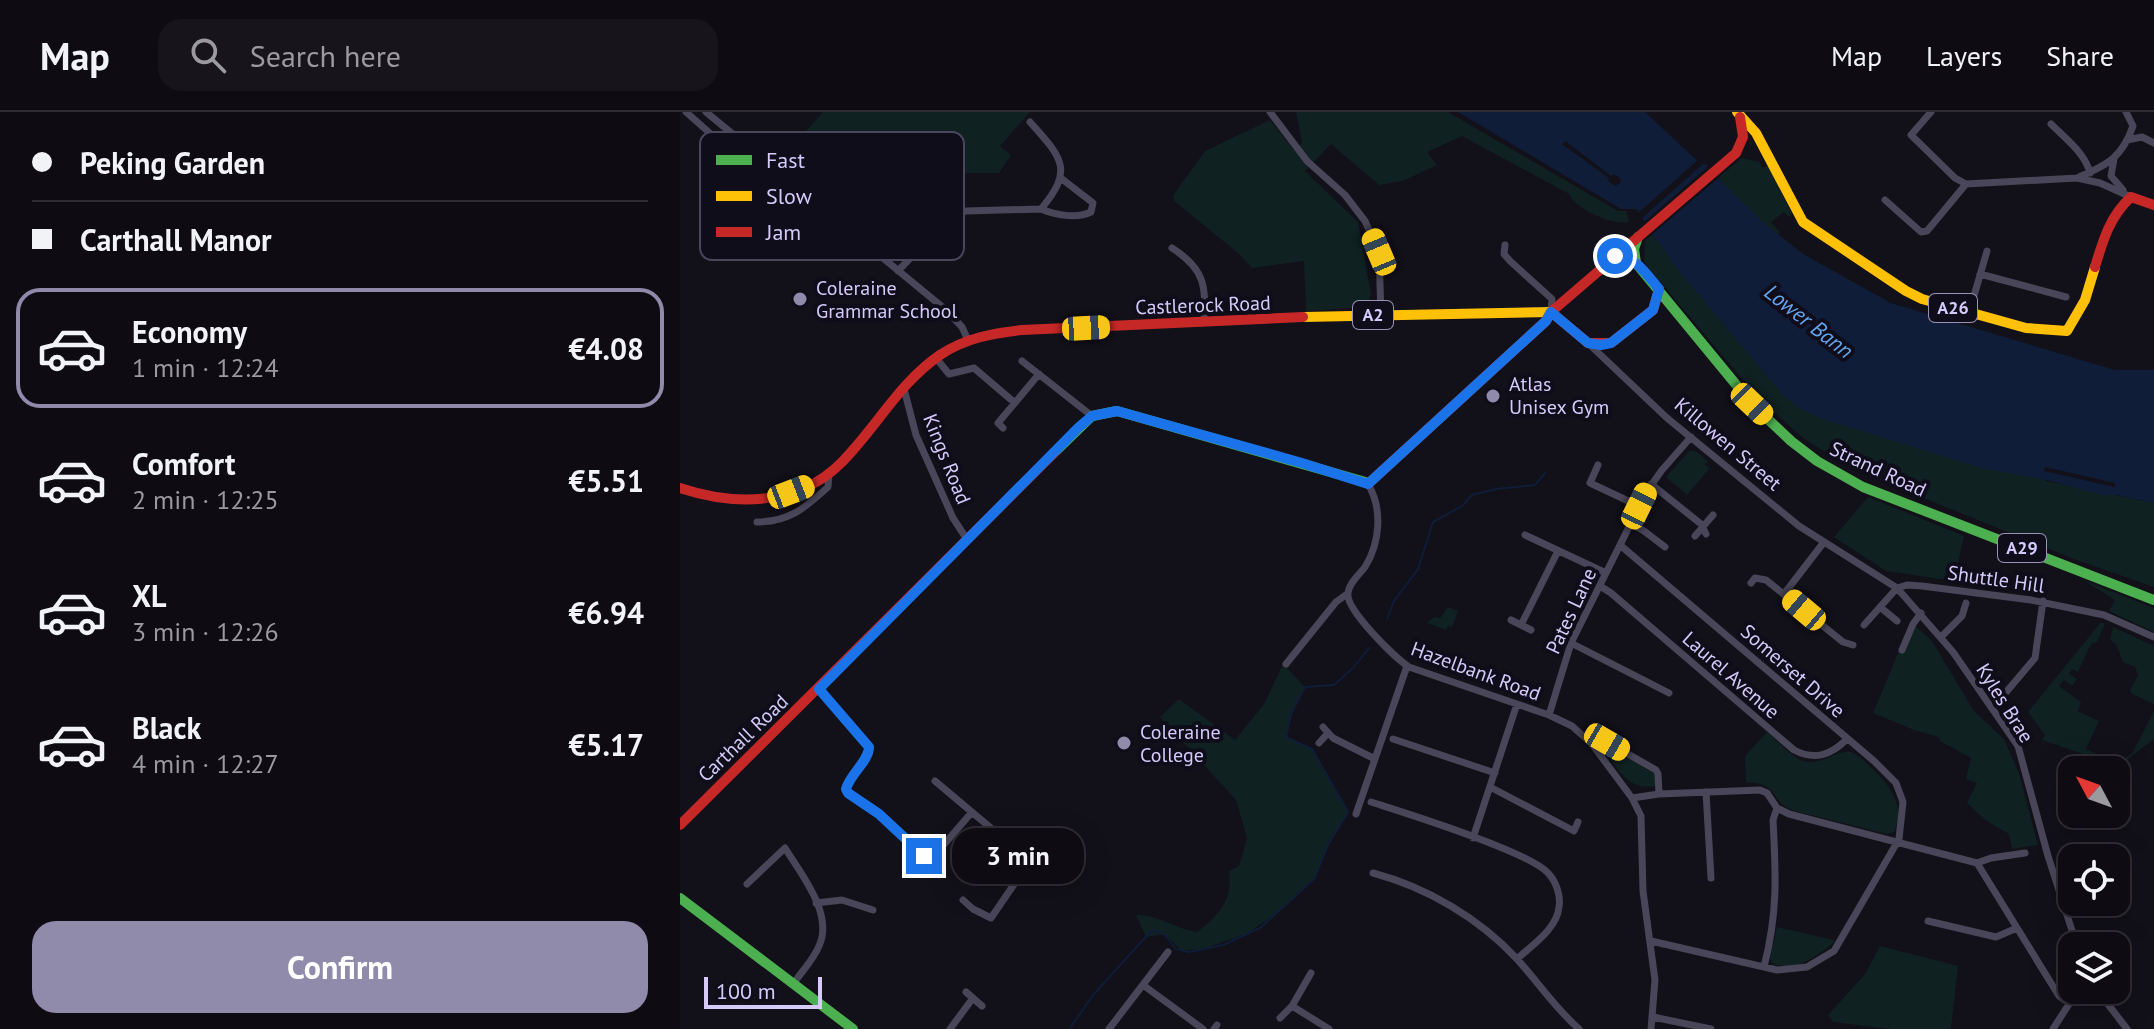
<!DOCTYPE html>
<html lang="en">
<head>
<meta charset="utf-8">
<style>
	:root { --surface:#0e0c12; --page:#17151b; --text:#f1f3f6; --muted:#9b9b9f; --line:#2e2c32; --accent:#908aab }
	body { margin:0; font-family:"PT Sans",sans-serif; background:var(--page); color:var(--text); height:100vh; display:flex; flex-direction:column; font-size:30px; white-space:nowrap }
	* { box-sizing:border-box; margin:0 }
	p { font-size:26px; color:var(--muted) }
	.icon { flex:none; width:44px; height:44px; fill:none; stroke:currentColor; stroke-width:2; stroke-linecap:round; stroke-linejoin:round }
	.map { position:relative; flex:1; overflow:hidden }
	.drawer { display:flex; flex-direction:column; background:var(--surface); width:680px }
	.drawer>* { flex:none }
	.hud { display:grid; align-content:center; height:176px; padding:0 32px; background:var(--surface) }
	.needle { width:52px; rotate:311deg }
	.buttons { position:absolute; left:1378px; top:644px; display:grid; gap:16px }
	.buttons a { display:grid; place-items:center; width:72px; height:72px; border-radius:16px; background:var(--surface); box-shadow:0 8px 32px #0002,0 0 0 2px var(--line); font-size:40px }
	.scale { position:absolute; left:24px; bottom:20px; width:118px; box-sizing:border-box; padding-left:8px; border:4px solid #d4cbfa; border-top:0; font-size:22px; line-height:28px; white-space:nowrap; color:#d4cbfa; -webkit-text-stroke:6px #100d1b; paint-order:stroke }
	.end { position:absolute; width:36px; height:36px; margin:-18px; border:10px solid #1a73e8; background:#fff; box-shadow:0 0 0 4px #fff }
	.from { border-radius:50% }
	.bubble { position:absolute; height:56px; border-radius:24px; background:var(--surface); box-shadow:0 8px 32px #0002,0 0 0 2px var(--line); font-size:26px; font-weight:600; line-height:56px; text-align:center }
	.car { position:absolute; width:24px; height:48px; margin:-24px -12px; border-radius:10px; box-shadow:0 0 6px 2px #0007; background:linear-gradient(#f5c518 24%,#345 0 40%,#f5c518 0 76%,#345 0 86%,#f5c518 0) }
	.hud b { display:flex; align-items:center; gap:28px; height:76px; font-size:30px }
	.hud b+b { border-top:2px solid var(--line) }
	.hud i { width:20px; height:20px; background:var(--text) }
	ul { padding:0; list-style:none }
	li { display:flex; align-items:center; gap:24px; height:120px; margin:0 16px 12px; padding:0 16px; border:4px solid transparent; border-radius:24px }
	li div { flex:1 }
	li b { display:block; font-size:30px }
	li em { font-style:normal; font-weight:600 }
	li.selected { border-color:var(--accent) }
	li>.icon { width:72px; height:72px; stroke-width:1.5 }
	.cta { display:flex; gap:16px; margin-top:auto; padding:16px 32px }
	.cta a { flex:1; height:92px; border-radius:24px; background:var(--accent); color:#fff; font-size:32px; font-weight:600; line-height:92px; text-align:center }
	header { display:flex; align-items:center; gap:48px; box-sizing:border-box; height:112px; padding:0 40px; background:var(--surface); border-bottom:2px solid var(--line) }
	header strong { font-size:38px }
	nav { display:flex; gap:44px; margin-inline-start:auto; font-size:28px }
	.search { width:560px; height:72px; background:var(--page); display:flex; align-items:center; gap:20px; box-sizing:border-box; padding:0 28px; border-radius:24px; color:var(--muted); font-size:30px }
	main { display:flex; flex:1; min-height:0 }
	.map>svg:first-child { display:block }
	.green { fill:#102122 }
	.water { fill:#0f1d39 }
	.pier { fill:#121018; fill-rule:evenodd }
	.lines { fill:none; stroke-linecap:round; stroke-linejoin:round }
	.stream { stroke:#0f1d39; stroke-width:2 }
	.street { stroke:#484658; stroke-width:7 }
	.fast { stroke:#4caf50; stroke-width:10 }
	.slow { stroke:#ffc107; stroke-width:10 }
	.jam { stroke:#c62828; stroke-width:10 }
	.route { stroke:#1a73e8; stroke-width:10 }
	.poi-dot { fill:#908aab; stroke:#100d1b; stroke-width:3 }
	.labels { text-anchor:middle; stroke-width:8; stroke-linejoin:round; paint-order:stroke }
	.shield { fill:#100d1b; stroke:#9992b7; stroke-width:2 }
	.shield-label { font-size:18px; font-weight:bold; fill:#d4cbfa }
	.poi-label { font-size:20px; fill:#d4cbfa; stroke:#100d1b; text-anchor:start }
	.street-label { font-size:20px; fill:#d4cbfa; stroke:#100d1b }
	.water-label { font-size:22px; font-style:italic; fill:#63a5f1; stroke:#100d1b }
	.key { fill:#100d1b; stroke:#4b465e; stroke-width:2 }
	.key-label { font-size:22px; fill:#d4cbfa }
</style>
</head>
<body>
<header>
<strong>Map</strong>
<div class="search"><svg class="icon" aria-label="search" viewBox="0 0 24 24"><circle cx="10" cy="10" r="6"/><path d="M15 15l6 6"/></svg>Search here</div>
<nav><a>Map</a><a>Layers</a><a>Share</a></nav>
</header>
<main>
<section class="drawer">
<div class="hud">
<b><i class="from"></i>Peking Garden</b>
<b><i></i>Carthall Manor</b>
</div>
<ul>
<li class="selected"><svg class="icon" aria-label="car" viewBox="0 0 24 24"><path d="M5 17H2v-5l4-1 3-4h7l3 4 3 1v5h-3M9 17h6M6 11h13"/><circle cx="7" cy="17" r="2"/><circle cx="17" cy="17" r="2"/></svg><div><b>Economy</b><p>1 min · 12:24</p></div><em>€4.08</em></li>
<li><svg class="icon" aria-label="car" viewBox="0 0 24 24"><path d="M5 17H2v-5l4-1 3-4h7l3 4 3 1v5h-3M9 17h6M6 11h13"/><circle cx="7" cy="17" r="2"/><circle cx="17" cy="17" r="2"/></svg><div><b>Comfort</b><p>2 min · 12:25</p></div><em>€5.51</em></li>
<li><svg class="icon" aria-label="car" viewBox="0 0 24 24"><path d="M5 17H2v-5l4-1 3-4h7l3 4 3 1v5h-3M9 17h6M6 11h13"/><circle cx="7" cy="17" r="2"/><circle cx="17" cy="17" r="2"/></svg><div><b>XL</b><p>3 min · 12:26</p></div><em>€6.94</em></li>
<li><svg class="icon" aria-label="car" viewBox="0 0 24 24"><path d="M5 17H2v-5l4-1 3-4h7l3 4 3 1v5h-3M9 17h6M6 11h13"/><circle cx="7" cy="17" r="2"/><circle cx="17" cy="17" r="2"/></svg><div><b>Black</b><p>4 min · 12:27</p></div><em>€5.17</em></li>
</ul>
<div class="cta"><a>Confirm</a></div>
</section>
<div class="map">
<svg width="1474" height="917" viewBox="0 0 1474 917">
	<rect width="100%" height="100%" fill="#121018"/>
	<path class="green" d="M143,0H350L320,34L331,43L319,61H281L267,74L270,92L216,145L98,50Z
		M616,0H768L938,99H946L949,110C933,114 895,97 889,82L782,24L747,40L757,53L723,69L699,73L651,32L625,59L678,110L691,182L687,195L626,199L624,149L572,156L558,141L494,89L493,83L525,39L590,8L613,37L622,32Z
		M1062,46L1079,50L1083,56L1088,53L1112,102L1109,105L1104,100L1091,110L1100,120L1098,122L1123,142L1167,167L1119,145L1036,67Z
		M973,122L1367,369L1474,391V475L1394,447L1172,357L1123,326L1080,288L971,159L964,149L965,128Z
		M1010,338L1017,340L1029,350L1024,352L1030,356L1007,383L986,365Z
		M1188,385L1284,424L1274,469L1206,459L1154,425Z
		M1403,468L1474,496V520L1429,499L1435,488Z
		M768,495L778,499L772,515L768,514L766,518L747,511L754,505L760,506Z
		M1231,510L1252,529L1294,599L1324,627L1339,661L1358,733L1332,737L1329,722L1305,708L1287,691L1297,671L1286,667L1291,646L1260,629L1259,625L1234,618L1193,601Z
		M1421,510L1425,512L1417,530L1411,532L1398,560L1392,557L1389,562L1397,567L1392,574L1384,568L1379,574L1401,590L1398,599L1419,609L1406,637L1439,652L1453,640L1474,599V627L1439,654L1362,628L1365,623L1348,600Z
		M1433,515L1474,534V592L1452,582L1450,578L1458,563L1455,555L1443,550L1436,532L1430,528Z
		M603,552L625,575L611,602L606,625L632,637L668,700L648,733L634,767L604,796L568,821L523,837L501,838L484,822L466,825L456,803C480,803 495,817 517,820C539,803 553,788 549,759L559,754L567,726L556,688L480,605L499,587L555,628L584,592Z
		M1087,620C1097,628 1110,644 1121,648C1141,656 1154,638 1170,640C1176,641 1181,646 1185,650C1206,668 1227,691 1214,720L1207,722L1111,698C1090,688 1097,669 1066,671L1065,644Z
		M927,634L972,660L975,664V674C947,679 937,656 923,635Z
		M1097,815L1154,828L1155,829C1138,844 1114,862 1092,851L1090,846Z
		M1200,834L1278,854L1271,917H1210L1153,910L1148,903L1185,862Z"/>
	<path class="water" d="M778,0H965L1021,52L1030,51L1026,55L1085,112L1123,142L1211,191L1435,258H1474V391L1437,383H1424L1367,368L1302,356L1143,307L1121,297L1105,285L997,157L956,97H941Z"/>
	<path class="pier" d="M885,29L931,64L934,62L941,67L940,71L935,74L928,69L929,66L882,32Z
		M1019,47L1032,48V54L1041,64L969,125L955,104ZM1023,52L1030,53L964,110L962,106Z
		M1365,355L1435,371V375L1364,359Z"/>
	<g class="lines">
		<path class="stream" d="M707,507L714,489L738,457L753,410L782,394L792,383L816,377L855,373L865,361
			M389,917L414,882L472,818L484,822L496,837L509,840L543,833L580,816L634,767L648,733L668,700L632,637L606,625L611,602L625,575L654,573L673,556L689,536"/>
		<path class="street" d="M6,0L33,24
			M26,0L266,198L282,215L288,228
			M590,0L627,49L665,83L685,109L699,140L701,203
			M1251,0L1231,23L1275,66L1286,72L1397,66L1420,71L1451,85
			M1371,12C1385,26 1405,41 1410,61
			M1447,28L1462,25L1474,31
			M1434,47L1431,64L1443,78
			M1399,65C1427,53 1442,46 1453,14L1446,0
			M1205,88L1241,120L1247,119L1286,72
			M361,97C375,103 397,107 411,100L413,91L382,67
			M825,133L824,142L830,149L872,187L871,198
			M492,136C525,157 526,174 524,210
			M218,159L269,105L286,99L361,97C395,57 381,45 350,10
			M1300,162L1386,185
			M1289,201L1307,139
			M910,233L987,306L1119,414L1217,476L1273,540L1338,634L1368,744L1397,834
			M256,246L269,262L294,256L335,291
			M342,249L412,304
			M224,277L236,323L273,406L286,426
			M323,316L318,311L359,262
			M918,353L910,371L959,394
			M688,372C703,397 700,431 685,455C679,463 669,471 668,481C665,497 715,546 729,555L869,603L892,614L912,632L952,686L961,704L963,779L975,868L971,917
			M971,372L1021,412L1026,422
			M77,410C109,410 125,396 148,375L149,362
			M951,412L964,419L985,435
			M845,423L926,461
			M1015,424L1033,403
			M940,433L1194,649L1216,671L1223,690L1219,727L1154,839L1127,855L1097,858L971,829
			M1071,471L1075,466L1086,468L1163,530L1173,533
			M920,474L931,481L1114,638C1135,649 1151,643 1167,627
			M1217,476L1227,473L1242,474L1351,488L1424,503L1474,525
			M1104,482L1144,430
			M1200,495L1217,509
			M831,508L851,518
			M841,513L878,439
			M1184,513L1217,476
			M1261,525L1282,504L1286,491
			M891,531L989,581
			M1222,538L1233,512L1241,501
			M606,552L656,490L667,482
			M139,577L189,635V642L167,673L168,681L199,702L240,742L251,746L254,744L292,700
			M1322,585L1355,546L1363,489
			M869,603L891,531L967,379L982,358L1011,325
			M643,615L653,626L695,647
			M713,627L815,661
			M639,631L648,621
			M912,632L927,630L976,658L978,662L979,682
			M255,669L350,749L311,806L293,797L283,788
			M810,675L894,719L898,710
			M1026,680L1031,766
			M952,686L979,682L1080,678L1087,681L1097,696L1093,708C1096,763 1098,800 1084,855
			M691,690C725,701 848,739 868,761C876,769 881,784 879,795C877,817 852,833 837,847
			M1097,696L1109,702L1297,751L1379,884L1389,891
			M676,702L727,554
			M793,726L837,592
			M1297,751L1311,746L1345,741
			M693,761C746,775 799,806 837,847C858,870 875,896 899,917
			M67,772L105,736C121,762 154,802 139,834C134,847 122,859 114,871
			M136,791L162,788L193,798
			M1248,809L1316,825L1337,816
			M463,873L523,917
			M1417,878L1447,917
			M286,880L302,894
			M612,894L649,917
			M973,905L1031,917
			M600,906L612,894L631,861
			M270,917L293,886
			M429,917L488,840
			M534,917L537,913
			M1373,917L1398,878"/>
		<path class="fast" d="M958,125L954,137L956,151L1072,292L1111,329L1137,349L1183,375L1474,488
			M376,339L412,304L437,299L689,371
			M0,786L173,917"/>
		<path class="slow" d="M1057,0L1076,21L1123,110L1226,179L1242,187L1346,216L1387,219L1405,188L1415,155
			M623,205L871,200"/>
		<path class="jam" d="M1415,155C1423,128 1430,104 1451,85L1474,93
			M871,200L1056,41L1063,25L1060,5
			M871,200L908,231H931L973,198L979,177
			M689,371L866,209L871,200
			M0,376C54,394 118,394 161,351C196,316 219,271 260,243C285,226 314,221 342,218L623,205
			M0,713L376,339"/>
	</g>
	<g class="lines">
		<path class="route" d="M244,744L199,702L168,681L166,677C170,662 189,649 189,635L139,577L399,315L412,304L437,299L622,351L688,372L866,209L871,200L908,231L921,233L931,231L973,198L979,177C966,162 956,144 935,144"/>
	</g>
	<g class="poi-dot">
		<circle cx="120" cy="187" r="8"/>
		<circle cx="813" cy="284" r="8"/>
		<circle cx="444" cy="631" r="8"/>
	</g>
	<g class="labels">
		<g class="shield">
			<rect x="1249" y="182" width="48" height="28" rx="6"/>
			<rect x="673" y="189" width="40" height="28" rx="6"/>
			<rect x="1318" y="422" width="48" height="28" rx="6"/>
		</g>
		<g class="shield-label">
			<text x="1273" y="202">A26</text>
			<text x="693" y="209">A2</text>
			<text x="1342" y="442">A29</text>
		</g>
		<g class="poi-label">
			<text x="136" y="183">Coleraine<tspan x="136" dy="23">Grammar School</tspan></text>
			<text x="829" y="279">Atlas<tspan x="829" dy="23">Unisex Gym</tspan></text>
			<text x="460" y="627">Coleraine<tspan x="460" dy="23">College</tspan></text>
		</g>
		<g class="street-label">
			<text transform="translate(523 193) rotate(-2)" y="7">Castlerock Road</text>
			<text transform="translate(1048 332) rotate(40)" y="7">Killowen Street</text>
			<text transform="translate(267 347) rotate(68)" y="7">Kings Road</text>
			<text transform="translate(1198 357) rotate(25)" y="7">Strand Road</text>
			<text transform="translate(1316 467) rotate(8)" y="7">Shuttle Hill</text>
			<text transform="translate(891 499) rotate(-65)" y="7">Pates Lane</text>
			<text transform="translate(796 559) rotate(20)" y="7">Hazelbank Road</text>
			<text transform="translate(1113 559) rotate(41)" y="7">Somerset Drive</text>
			<text transform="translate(1051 563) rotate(41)" y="7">Laurel Avenue</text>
			<text transform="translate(1325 591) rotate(58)" y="7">Kyles Brae</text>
			<text transform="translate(63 626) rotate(-44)" y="7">Carthall Road</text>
		</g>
		<g class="water-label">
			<text transform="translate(1129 209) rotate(38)" y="8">Lower Bann</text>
		</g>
	</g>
	<rect x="20" y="20" width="264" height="128" rx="12" class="key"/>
	<rect x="36" y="43" width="36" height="10" fill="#4caf50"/>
	<rect x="36" y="79" width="36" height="10" fill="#ffc107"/>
	<rect x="36" y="115" width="36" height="10" fill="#c62828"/>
	<g class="key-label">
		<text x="86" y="56">Fast</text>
		<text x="86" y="92">Slow</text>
		<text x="86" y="128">Jam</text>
	</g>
</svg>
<div class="buttons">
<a><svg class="needle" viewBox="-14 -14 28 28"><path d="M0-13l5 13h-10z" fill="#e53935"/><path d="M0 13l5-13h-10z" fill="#9b9b9f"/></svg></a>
<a><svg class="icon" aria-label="locate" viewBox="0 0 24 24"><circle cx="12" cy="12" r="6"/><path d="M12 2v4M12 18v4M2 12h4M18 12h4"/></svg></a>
<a><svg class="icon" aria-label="layers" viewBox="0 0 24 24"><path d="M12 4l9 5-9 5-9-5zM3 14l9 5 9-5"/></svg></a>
</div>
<div class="scale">100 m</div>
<i class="end from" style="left:935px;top:144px"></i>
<i class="end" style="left:244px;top:744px"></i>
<div class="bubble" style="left:272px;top:716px;width:132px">3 min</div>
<i class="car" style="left:699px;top:140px;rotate:337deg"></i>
<i class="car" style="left:406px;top:216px;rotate:87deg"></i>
<i class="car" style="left:1072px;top:292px;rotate:134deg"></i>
<i class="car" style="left:111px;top:380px;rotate:69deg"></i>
<i class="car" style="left:959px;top:394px;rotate:26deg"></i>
<i class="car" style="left:1124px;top:498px;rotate:310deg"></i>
<i class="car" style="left:927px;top:630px;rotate:120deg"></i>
</div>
</main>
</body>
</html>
